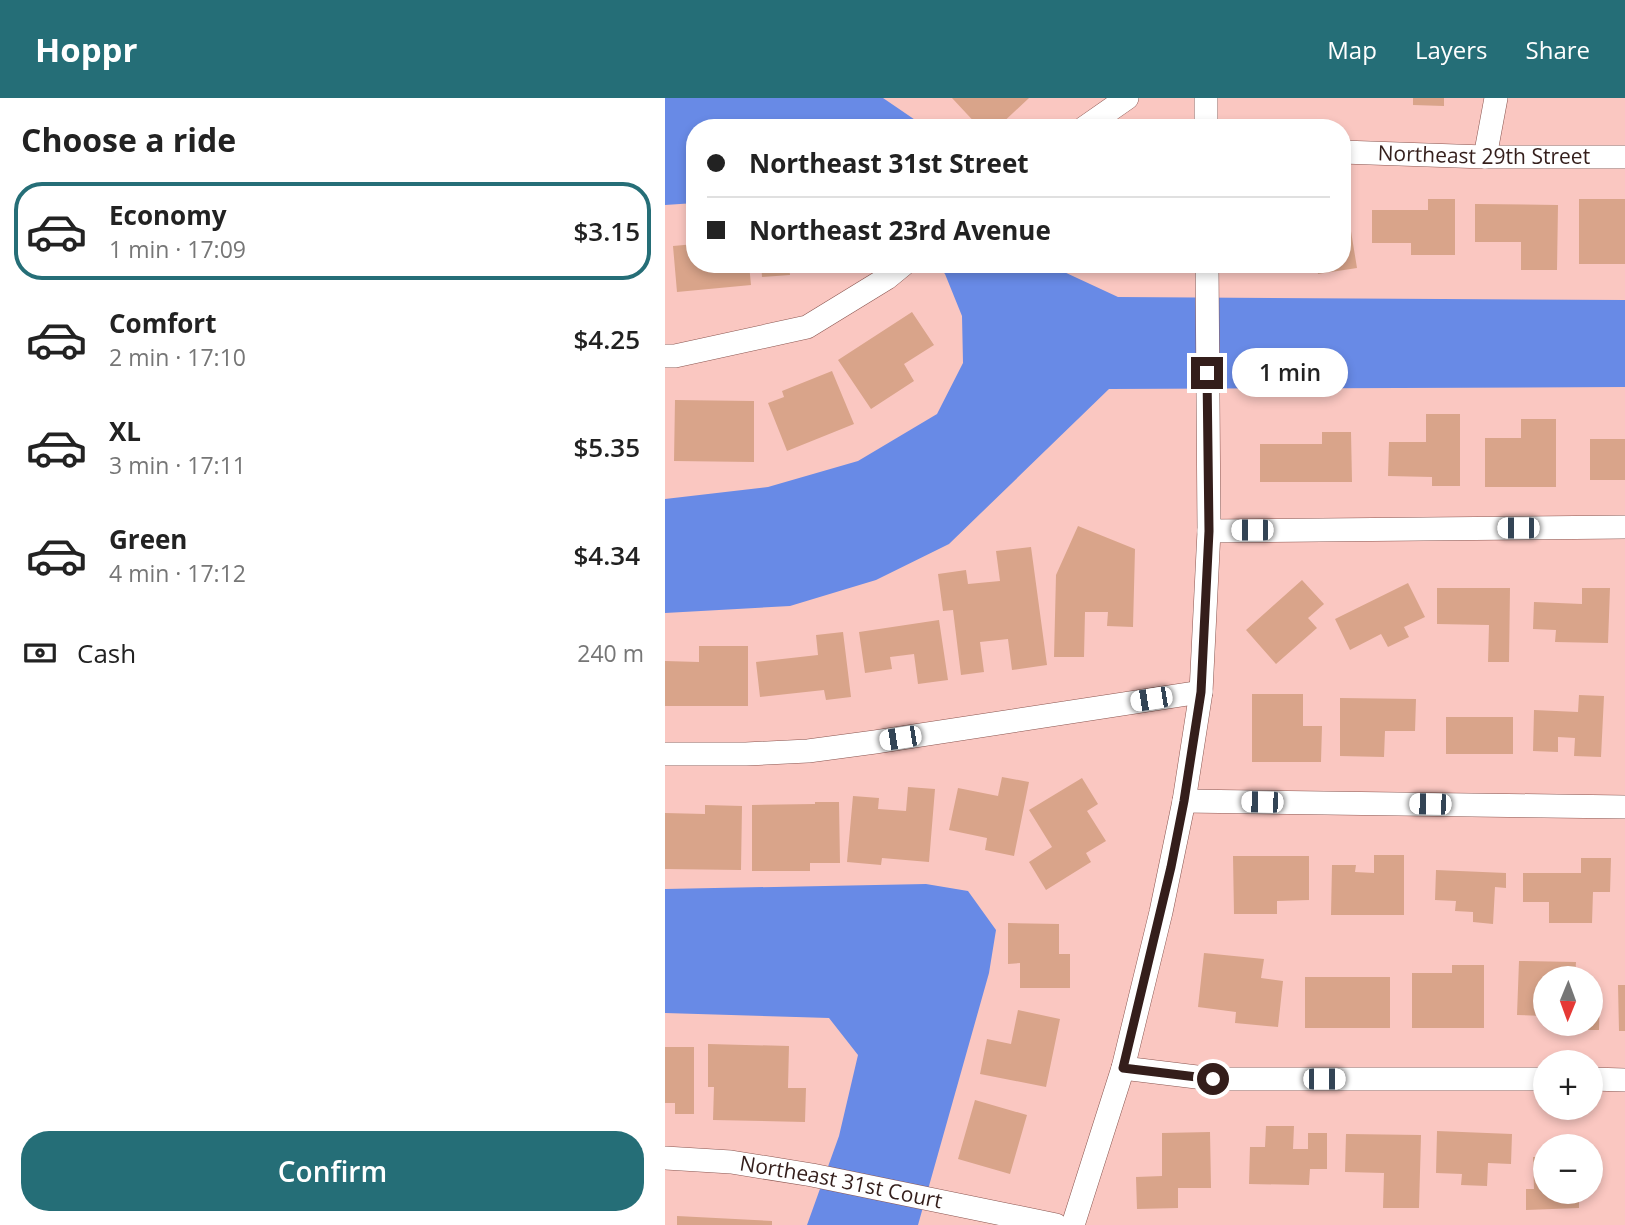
<!DOCTYPE html>
<html lang="en">
<head>
<meta charset="utf-8">
<style>
	:root { --surface:#fff; --page:#f2f2f2; --text:#222; --muted:#767676; --line:#e0e0e0; --accent:#256e77 }
	body { margin:0; font-family:"Open Sans",sans-serif; background:var(--page); color:var(--text); height:100vh; display:flex; flex-direction:column; font-size:26px; white-space:nowrap }
	* { box-sizing:border-box; margin:0 }
	p { font-size:23px; color:var(--muted) }
	.icon { flex:none; width:38px; height:38px; fill:none; stroke:currentColor; stroke-width:2; stroke-linecap:round; stroke-linejoin:round }
	.map { position:relative; flex:1; overflow:hidden }
	.panel { display:flex; flex-direction:column; background:var(--surface); width:665px }
	.panel>* { flex:none }
	.top-card { position:absolute; left:21px; top:21px; width:665px; height:154px; border-radius:28px; box-shadow:0 4px 10px #0003; display:grid; align-content:center; height:154px; padding:0 21px; background:var(--surface) }
	.needle { width:46px; rotate:181deg }
	.fabs { position:absolute; left:868px; top:868px; display:grid; gap:14px }
	.fabs a { display:grid; place-items:center; width:70px; height:70px; border-radius:50%; background:var(--surface); box-shadow:0 4px 10px #0003; font-size:35px }
	.end { position:absolute; width:32px; height:32px; margin:-16px; border:9px solid #341e1b; background:#fff; box-shadow:0 0 0 4px #fff }
	.from { border-radius:50% }
	.bubble { position:absolute; height:49px; border-radius:24px; background:var(--surface); box-shadow:0 4px 10px #0003; font-size:23px; font-weight:600; line-height:49px; text-align:center }
	.car { position:absolute; width:21px; height:42px; margin:-21px -10px; border-radius:9px; box-shadow:0 0 5px 2px #0007; background:linear-gradient(#fff 24%,#345 0 40%,#fff 0 76%,#345 0 86%,#fff 0) }
	.top-card b { display:flex; align-items:center; gap:24px; height:66px; font-size:26px }
	.top-card b+b { border-top:2px solid var(--line) }
	.top-card i { width:18px; height:18px; background:var(--text) }
	ul { padding:0; list-style:none }
	li { display:flex; align-items:center; gap:21px; height:98px; margin:0 14px 10px; padding:0 7px; border:4px solid transparent; border-radius:28px }
	li div { flex:1 }
	li b { display:block; font-size:26px }
	li em { font-style:normal; font-weight:600 }
	li.active { border-color:var(--accent) }
	li>.icon { width:63px; height:63px; stroke-width:1.5 }
	h2 { padding:0 21px; font-size:32px; line-height:84px }
	.pay { display:flex; align-items:center; gap:18px; height:77px; padding:0 21px; font-size:26px }
	.pay p { margin-inline-start:auto }
	.button { display:flex; gap:14px; margin-top:auto; padding:14px 21px }
	.button a { flex:1; height:80px; border-radius:28px; background:var(--accent); color:#fff; font-size:28px; font-weight:600; line-height:80px; text-align:center }
	header { display:flex; align-items:center; gap:42px; box-sizing:border-box; height:98px; padding:0 35px; background:var(--accent); color:#fff }
	header strong { font-size:33px }
	nav { display:flex; gap:38px; margin-inline-start:auto; font-size:24px }
	main { display:flex; flex:1; min-height:0 }
	.map>svg:first-child { display:block }
	.water { fill:#688ae6 }
	.building { fill:#d9a48a }
	.lines { fill:none; stroke-linecap:round; stroke-linejoin:round }
	.minor-casing { stroke:#8a554f; stroke-width:24 }
	.minor { stroke:#fff; stroke-width:23 }
	.route { stroke:#341e1b; stroke-width:9 }
	.labels { text-anchor:middle; stroke-width:6; stroke-linejoin:round; paint-order:stroke }
	.street-label { font-size:21px; fill:#341e1b; stroke:#fbf4f4 }
</style>
</head>
<body>
<header>
<strong>Hoppr</strong>
<nav><a>Map</a><a>Layers</a><a>Share</a></nav>
</header>
<main>
<section class="panel">
<h2>Choose a ride</h2>
<ul>
<li class="active"><svg class="icon" aria-label="car" viewBox="0 0 24 24"><path d="M5 17H2v-5l4-1 3-4h7l3 4 3 1v5h-3M9 17h6M6 11h13"/><circle cx="7" cy="17" r="2"/><circle cx="17" cy="17" r="2"/></svg><div><b>Economy</b><p>1 min · 17:09</p></div><em>$3.15</em></li>
<li><svg class="icon" aria-label="car" viewBox="0 0 24 24"><path d="M5 17H2v-5l4-1 3-4h7l3 4 3 1v5h-3M9 17h6M6 11h13"/><circle cx="7" cy="17" r="2"/><circle cx="17" cy="17" r="2"/></svg><div><b>Comfort</b><p>2 min · 17:10</p></div><em>$4.25</em></li>
<li><svg class="icon" aria-label="car" viewBox="0 0 24 24"><path d="M5 17H2v-5l4-1 3-4h7l3 4 3 1v5h-3M9 17h6M6 11h13"/><circle cx="7" cy="17" r="2"/><circle cx="17" cy="17" r="2"/></svg><div><b>XL</b><p>3 min · 17:11</p></div><em>$5.35</em></li>
<li><svg class="icon" aria-label="car" viewBox="0 0 24 24"><path d="M5 17H2v-5l4-1 3-4h7l3 4 3 1v5h-3M9 17h6M6 11h13"/><circle cx="7" cy="17" r="2"/><circle cx="17" cy="17" r="2"/></svg><div><b>Green</b><p>4 min · 17:12</p></div><em>$4.34</em></li>
</ul>
<div class="pay"><svg class="icon" aria-label="cash" viewBox="0 0 24 24"><path d="M3 7h18v10H3z"/><circle cx="12" cy="12" r="2"/></svg>Cash<p>240 m</p></div>
<div class="button"><a>Confirm</a></div>
</section>
<div class="map">
<svg width="960" height="1127" viewBox="0 0 960 1127">
	<rect width="100%" height="100%" fill="#fac7c1"/>
	<path class="water" d="M0,0H218L262,30H30V105L0,107Z
		M271,166H392L397,173L453,199L960,202V289L444,291L284,446L211,482L125,508L0,515V401L103,389L193,363L272,316L298,265L297,218L280,176Z
		M261,786L303,793L331,832L324,875L253,1127H142L174,1038L193,957L164,920L0,915V791Z"/>
	<path class="building" d="M287,0H364L332,30H315Z
		M748,0H779V8L748,7Z
		M763,101H790V157H746V145H707V112H763Z
		M914,101H960V166H914Z
		M810,106L893,107L892,172H856V144H810Z
		M685,127L692,170L653,176L651,166H677V129Z
		M30,146V166H84L86,187L12,194L8,148Z
		M96,166H124L125,177L97,179Z
		M603,166H637V168L604,173Z
		M247,214L269,247L239,266L249,283L206,311L173,262Z
		M167,273L189,326L122,353L103,305L119,299L117,293Z
		M10,302L89,303V364L9,363Z
		M761,316H795V388H767V379L723,378L724,344H761Z
		M856,321H891V389H820V340H856Z
		M657,334H686L687,384H595V346H657Z
		M925,341H960V382H925Z
		M413,428L470,451L468,529L442,528L443,514H420L419,559H389L391,477Z
		M366,449L382,567L347,572L343,541L315,544L319,574L296,577L288,512L278,513L273,476L301,472L303,486L335,483L331,453Z
		M637,482L659,506L643,520L652,530L611,566L581,532Z
		M743,485L760,519L739,529L744,539L723,549L716,536L685,552L670,521Z
		M772,490H845L844,564H823L824,527L772,526Z
		M917,490H945L943,545L890,544L891,532L868,531L869,504L917,506Z
		M274,522L283,582L253,586L249,556L225,559L227,571L200,575L194,534Z
		M178,534L186,599L161,602L159,592L95,599L91,564L153,557L151,537Z
		M34,548H83V608H0V563L34,564Z
		M587,596H638V628H657L656,664H587Z
		M914,597L939,598L936,659L909,658L910,640L893,639V654L868,653L869,612L913,614Z
		M675,600L751,601L750,633H720L719,659L675,658Z
		M781,619H848V656H781Z
		M337,679L364,684L349,758L320,752L322,740L284,732L293,690L333,698Z
		M417,680L433,706L422,713L441,743L421,755L426,764L381,792L364,764L387,749L364,712Z
		M243,689L270,691L264,764L217,760L216,767L182,764L188,698L214,700L213,711L241,713Z
		M150,704H174L175,765H145V773H87V707L150,706Z
		M40,707L77,708L76,772L0,771V715L40,716Z
		M709,757H739V817H666L667,767H691L690,774L709,775Z
		M568,758H644V802L612,803V816H569Z
		M916,760H946L945,794H928L927,825H884V804H858V775H916Z
		M771,772L841,775V790L830,789L828,826L808,824V814L790,813L791,803L770,802Z
		M343,825L394,826V856H405V890H355V865L343,866Z
		M539,855L599,861L596,880L618,883L613,929L570,925L571,914L533,909Z
		M854,863L911,864L910,880H880V918L852,917Z
		M787,867H819V930H747V875H787Z
		M640,879H725V930H640Z
		M953,887H960V933H954Z
		M926,898H935L934,932H903V926H926Z
		M353,912L395,921L381,989L315,976L322,941L346,946Z
		M43,946L124,948L123,990H141L140,1024L48,1022L49,989H43Z
		M0,949H29V1016H10V1005H0Z
		M310,1002L362,1017L345,1076L293,1061Z
		M601,1028H629L628,1051H643V1035H662V1071H645L644,1087L584,1086L585,1049H600Z
		M772,1033L847,1036L846,1066L823,1065L822,1088L796,1087L797,1076L771,1075Z
		M545,1034L546,1090H513V1110L472,1111L471,1079L497,1078V1035Z
		M681,1036L756,1037L754,1110H718L719,1075L680,1074Z
		M930,1057V1093L926,1094V1058Z
		M868,1059H880V1094H914V1110L861,1112V1091H869Z
		M12,1118L107,1123V1127H12Z"/>
	<g class="lines">
		<g class="minor-casing">
			<g id="minor">
				<path d="M419,30L462,0"/>
				<path d="M541,30V0"/>
				<path id="s1" d="M677,54L820,59H960"/>
				<path d="M820,59L831,0"/>
				<path d="M0,258H10L142,229L222,180L239,166"/>
				<path d="M544,433L960,429"/>
				<path d="M0,656H81L143,653L210,644L536,594"/>
				<path d="M519,703L960,709"/>
				<path d="M458,970L548,981H880"/>
				<path d="M926,981L960,982"/>
				<path id="s2" d="M0,1060L66,1064L147,1077L391,1127"/>
				<path d="M408,1127L458,970L496,814L519,703L536,594L544,433L542,166"/>
			</g>
		</g>
		<use href="#minor" class="minor"/>
	</g>
	<g class="lines">
		<path class="route" d="M542,275L544,433L536,594L519,703L506,769L458,970L548,981"/>
	</g>
	<g class="labels">
		<g class="street-label">
			<text dy="7" stroke="none"><textPath href="#s1" startOffset="142">Northeast 29th Street</textPath></text>
			<text dy="7" stroke="none"><textPath href="#s2" startOffset="178">Northeast 31st Court</textPath></text>
		</g>
	</g>
</svg>
<div class="fabs">
<a><svg class="needle" viewBox="-14 -14 28 28"><path d="M0-13l5 13h-10z" fill="#e53935"/><path d="M0 13l5-13h-10z" fill="#767676"/></svg></a>
<a>+</a>
<a>−</a>
</div>
<i class="end from" style="left:548px;top:981px"></i>
<i class="end" style="left:542px;top:275px"></i>
<div class="bubble" style="left:567px;top:250px;width:116px">1 min</div>
<i class="car" style="left:853px;top:430px;rotate:270deg"></i>
<i class="car" style="left:587px;top:432px;rotate:270deg"></i>
<i class="car" style="left:486px;top:601px;rotate:261deg"></i>
<i class="car" style="left:235px;top:640px;rotate:261deg"></i>
<i class="car" style="left:597px;top:704px;rotate:271deg"></i>
<i class="car" style="left:765px;top:706px;rotate:271deg"></i>
<i class="car" style="left:659px;top:981px;rotate:90deg"></i>
<div class="top-card">
<b><i class="from"></i>Northeast 31st Street</b>
<b><i></i>Northeast 23rd Avenue</b>
</div>
</div>
</main>
</body>
</html>
